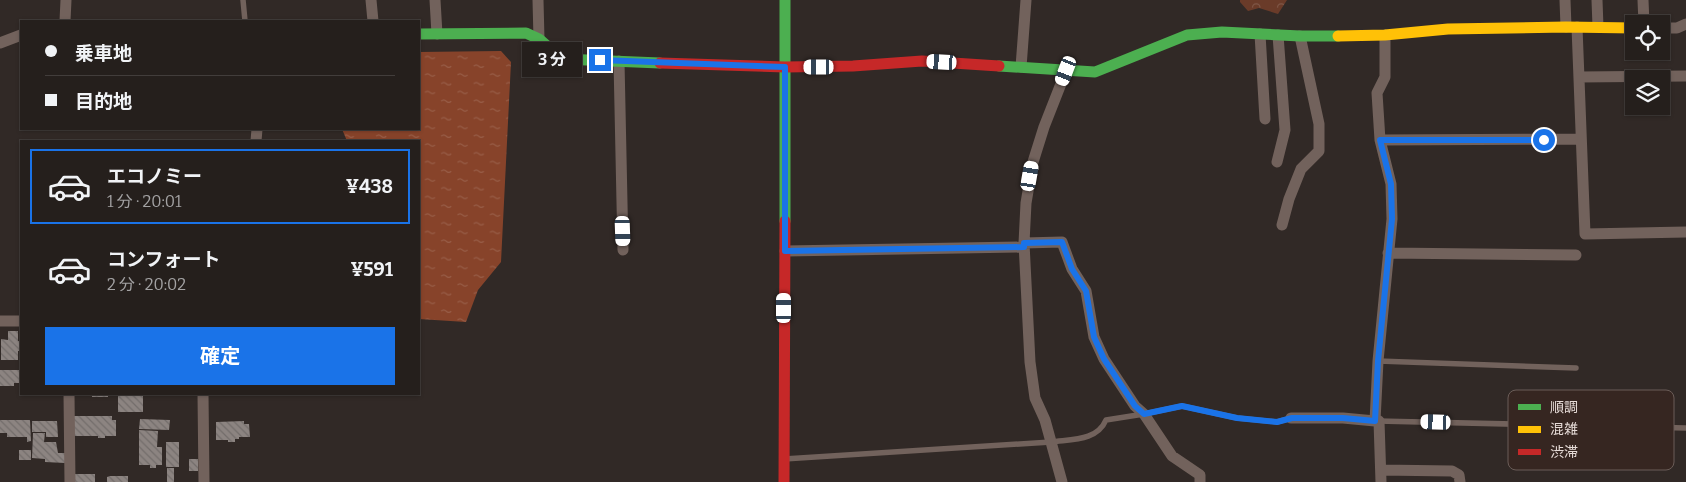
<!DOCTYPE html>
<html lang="ja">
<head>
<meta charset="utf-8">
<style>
	:root { --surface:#251f1c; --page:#2d2725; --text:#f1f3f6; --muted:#a3a2a3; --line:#423d3b; --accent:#1a73e8 }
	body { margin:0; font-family:Bitter,"Noto Sans JP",serif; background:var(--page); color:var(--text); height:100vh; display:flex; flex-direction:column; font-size:19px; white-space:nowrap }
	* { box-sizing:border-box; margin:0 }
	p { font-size:16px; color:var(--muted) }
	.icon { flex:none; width:28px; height:28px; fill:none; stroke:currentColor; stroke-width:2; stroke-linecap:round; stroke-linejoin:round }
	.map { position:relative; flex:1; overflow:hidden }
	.details { position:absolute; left:20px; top:140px; width:400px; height:255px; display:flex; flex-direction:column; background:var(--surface); border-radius:0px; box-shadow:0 1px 4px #0004,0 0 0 1px var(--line) }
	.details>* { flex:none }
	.top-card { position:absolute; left:20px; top:20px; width:400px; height:110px; border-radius:0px; box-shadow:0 1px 4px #0004,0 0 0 1px var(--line); display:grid; align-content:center; height:110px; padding:0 25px; background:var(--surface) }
	.fabs { position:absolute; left:1625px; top:15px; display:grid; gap:10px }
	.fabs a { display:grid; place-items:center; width:45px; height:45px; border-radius:0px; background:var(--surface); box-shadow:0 1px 4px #0004,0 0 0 1px var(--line); font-size:25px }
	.end { position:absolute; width:22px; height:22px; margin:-11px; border:6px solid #1a73e8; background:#fff; box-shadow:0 0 0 2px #fff }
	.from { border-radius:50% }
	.bubble { position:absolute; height:35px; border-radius:0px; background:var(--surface); box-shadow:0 1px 4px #0004,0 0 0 1px var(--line); font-size:16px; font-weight:700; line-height:35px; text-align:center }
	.car { position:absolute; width:15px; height:30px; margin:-15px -8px; border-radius:6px; box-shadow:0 0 4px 1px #0007; background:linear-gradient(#fff 24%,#345 0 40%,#fff 0 76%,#345 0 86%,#fff 0) }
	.top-card b { display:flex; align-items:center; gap:18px; height:48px; font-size:19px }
	.top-card b+b { border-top:1px solid var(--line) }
	.top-card i { width:12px; height:12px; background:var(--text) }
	ul { padding:9px 0 0; list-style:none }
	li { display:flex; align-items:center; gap:15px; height:75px; margin:0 10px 8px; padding:0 15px; border:2px solid transparent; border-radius:0px }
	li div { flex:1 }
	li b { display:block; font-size:19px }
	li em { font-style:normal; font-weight:700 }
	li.selected { border-color:var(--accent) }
	li>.icon { width:45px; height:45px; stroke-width:1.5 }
	.action { display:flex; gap:10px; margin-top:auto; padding:10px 25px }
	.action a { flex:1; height:58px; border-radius:0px; background:var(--accent); color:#fff; font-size:20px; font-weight:700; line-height:58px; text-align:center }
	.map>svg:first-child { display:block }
	.forest { fill:url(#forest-crowns) }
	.water { fill:url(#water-ripples) }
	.building { fill:url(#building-back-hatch) }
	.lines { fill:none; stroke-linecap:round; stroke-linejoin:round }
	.lane { stroke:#72625c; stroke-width:5.5 }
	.street { stroke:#72625c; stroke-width:11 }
	.fast { stroke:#4caf50; stroke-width:11 }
	.slow { stroke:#ffc107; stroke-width:11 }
	.jam { stroke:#c62828; stroke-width:11 }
	.route { stroke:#1a73e8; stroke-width:6 }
	.key { fill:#362621; stroke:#6b5d58; stroke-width:1 }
	.key-label { font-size:14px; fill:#e7dcd8 }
</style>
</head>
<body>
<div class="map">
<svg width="1686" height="482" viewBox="0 0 1686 482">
	<defs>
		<pattern id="forest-crowns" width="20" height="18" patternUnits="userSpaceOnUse" patternTransform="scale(1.25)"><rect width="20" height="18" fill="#6a3b29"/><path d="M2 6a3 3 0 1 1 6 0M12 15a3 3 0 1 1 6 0" fill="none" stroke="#7f5747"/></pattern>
		<pattern id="water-ripples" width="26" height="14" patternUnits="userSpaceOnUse" patternTransform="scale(1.25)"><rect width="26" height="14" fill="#87432a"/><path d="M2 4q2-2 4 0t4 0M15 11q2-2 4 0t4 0" fill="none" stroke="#985e48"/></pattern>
		<pattern id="building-back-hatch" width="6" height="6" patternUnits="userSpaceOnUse" patternTransform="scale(1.25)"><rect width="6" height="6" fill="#8c8481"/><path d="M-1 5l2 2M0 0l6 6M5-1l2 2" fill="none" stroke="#736d6b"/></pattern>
	</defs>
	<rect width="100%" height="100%" fill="#312926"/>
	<path class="forest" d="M1240,0H1287L1278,14L1259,8L1248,11L1240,2Z"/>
	<path class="water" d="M501,51L511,62L501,262L478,290L466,322L419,319V141H347L342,129H419V52Z"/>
	<path class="building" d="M8,331H18V341H21V351H18V360H1V339L8,340Z
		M0,370H21V383H14V386H0Z
		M92,394H108V397H92Z
		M118,394H143V412H118Z
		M74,416H112V420H116V436H105V438H98V436H73Z
		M140,419L170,420L169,430L139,429Z
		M0,420H30L31,441L27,442V437H7V433H0Z
		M32,421H57L58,437H46V432H32Z
		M244,421V424H249L250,437H239V439H235V442H228V440H216V422Z
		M139,430L158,431L157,447H162V465H156V468H150V465H139Z
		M33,433H45L44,442H56L58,453H65V463L45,462V459L32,458Z
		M166,442H179V467H166Z
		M19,450H31V460H19Z
		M189,459H198V471H189Z
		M167,468H174V482H167Z
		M73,474H95V482H73Z
		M110,476H128V482H107V477Z"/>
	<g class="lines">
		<path class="lane" d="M243,0L245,21
			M1378,361L1576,368
			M1377,421L1686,428
			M784,459L1051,442C1072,439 1097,441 1106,420L1144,414L1182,406L1237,418L1277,422L1291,418"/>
		<path class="street" d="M371,0L373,21
			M435,0L437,34
			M538,0L539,39
			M1565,0L1566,27
			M1597,0L1598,27
			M1643,0L1644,24
			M65,21L66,0
			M1577,27L1585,234L1686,232
			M1661,28H1677L1686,24
			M1260,34L1265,119
			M0,43L21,35
			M619,61L623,250
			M1021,67L1026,0
			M1579,77L1686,76
			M1380,140L1581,139
			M256,141L257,129
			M1277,162L1285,130L1278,35
			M1282,225L1289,199L1301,169L1319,151V124L1300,36
			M1024,243L1062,242L1072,269L1086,291L1094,337L1104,359L1135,406L1144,414L1172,456L1200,475V482
			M785,251L1024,247
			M1388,253L1576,255
			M0,321H21
			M69,394L70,482
			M203,394L204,482
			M1291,418H1343L1375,421L1378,361L1392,219L1391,184L1380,140L1377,93L1385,77V35
			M1379,421L1381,482
			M1381,470L1452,471L1459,475L1460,482
			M1062,482L1045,420L1035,398L1030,362L1024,243L1026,203L1033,162L1044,127L1066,71"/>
		<path class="fast" d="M419,34L526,33L539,39L562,59L660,63
			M999,66L1095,72L1187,35L1222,32L1300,36H1338
			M785,221V0"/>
		<path class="slow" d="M1338,36L1385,35L1448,29L1566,27L1634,28"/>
		<path class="jam" d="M660,63L785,67L853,66L922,61L999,66
			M784,482L785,221"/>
	</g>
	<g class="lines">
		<path class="route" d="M600,60L785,67V251L1024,247V243L1062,242L1072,269L1086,291L1094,337L1104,359L1135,406L1144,414L1182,406L1237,418L1277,422L1292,418H1343L1375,421L1378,361L1392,219L1391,184L1380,140H1544"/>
	</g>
	<rect x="1508" y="390" width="166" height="80" rx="8" class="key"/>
	<rect x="1518" y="404" width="23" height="6" fill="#4caf50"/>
	<rect x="1518" y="426" width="23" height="7" fill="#ffc107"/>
	<rect x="1518" y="449" width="23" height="6" fill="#c62828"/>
	<g class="key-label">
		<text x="1550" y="412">順調</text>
		<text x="1550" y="434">混雑</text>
		<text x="1550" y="457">渋滞</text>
	</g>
</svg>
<div class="fabs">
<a><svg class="icon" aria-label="locate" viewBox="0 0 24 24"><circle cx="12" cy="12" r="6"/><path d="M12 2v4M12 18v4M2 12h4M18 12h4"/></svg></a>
<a><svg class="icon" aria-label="layers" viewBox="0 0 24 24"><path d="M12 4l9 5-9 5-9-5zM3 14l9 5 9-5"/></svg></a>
</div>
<i class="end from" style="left:1544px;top:140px"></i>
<i class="end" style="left:600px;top:60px"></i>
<div class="bubble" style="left:522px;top:42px;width:60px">3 分</div>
<i class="car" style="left:942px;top:62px;rotate:273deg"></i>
<i class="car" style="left:819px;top:67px;rotate:270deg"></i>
<i class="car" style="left:1066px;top:71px;rotate:201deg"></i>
<i class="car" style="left:1030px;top:176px;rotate:10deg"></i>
<i class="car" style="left:623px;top:231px;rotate:178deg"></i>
<i class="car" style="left:784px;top:308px;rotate:0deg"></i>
<i class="car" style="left:1436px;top:422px;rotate:272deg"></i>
<div class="top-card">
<b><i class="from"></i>乗車地</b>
<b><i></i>目的地</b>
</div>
<section class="details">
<ul>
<li class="selected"><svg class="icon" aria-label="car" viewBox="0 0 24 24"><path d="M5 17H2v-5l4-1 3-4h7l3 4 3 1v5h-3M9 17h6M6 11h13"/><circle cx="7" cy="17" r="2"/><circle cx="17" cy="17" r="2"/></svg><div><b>エコノミー</b><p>1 分 · 20:01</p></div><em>¥438</em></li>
<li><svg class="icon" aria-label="car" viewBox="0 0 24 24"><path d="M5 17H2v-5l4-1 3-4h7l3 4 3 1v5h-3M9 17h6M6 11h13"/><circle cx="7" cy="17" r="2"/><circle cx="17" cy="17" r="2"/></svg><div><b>コンフォート</b><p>2 分 · 20:02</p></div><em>¥591</em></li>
</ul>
<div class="action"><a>確定</a></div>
</section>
</div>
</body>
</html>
